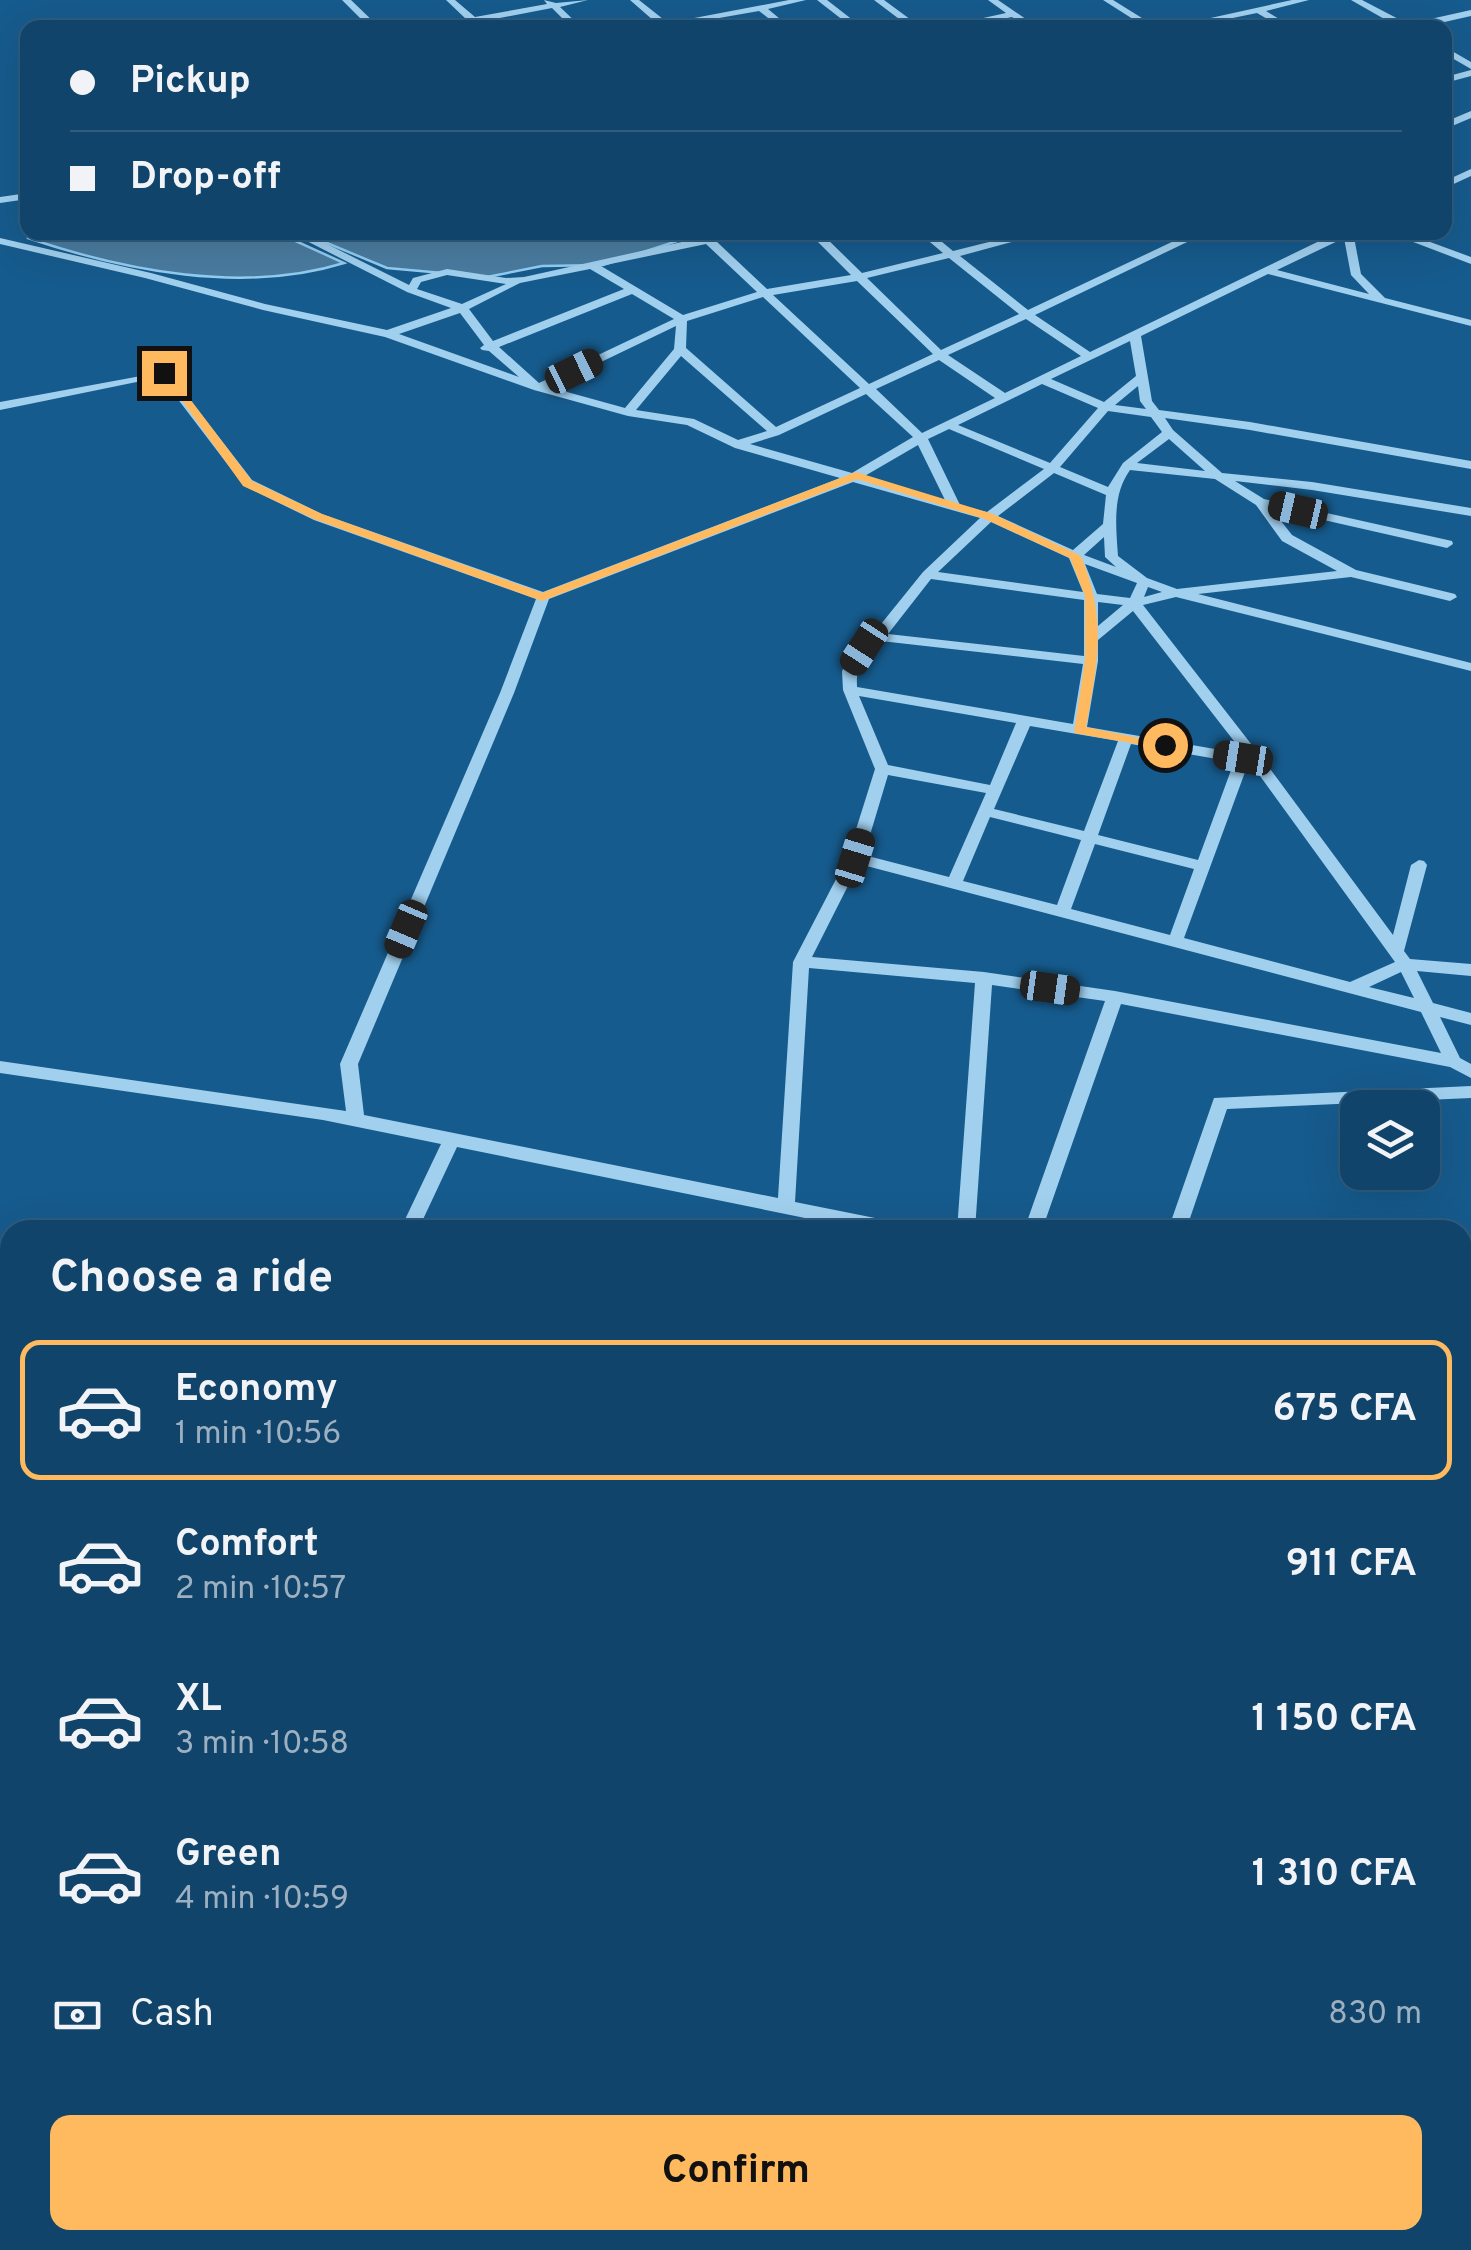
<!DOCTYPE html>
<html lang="en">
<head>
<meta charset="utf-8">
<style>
	:root { --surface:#10446a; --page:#1e4e72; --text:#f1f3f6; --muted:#9cb0c1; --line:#305c7e; --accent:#ffba5f }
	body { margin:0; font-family:Overpass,sans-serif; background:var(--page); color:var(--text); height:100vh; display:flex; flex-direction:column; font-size:38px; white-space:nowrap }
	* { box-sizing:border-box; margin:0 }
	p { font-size:32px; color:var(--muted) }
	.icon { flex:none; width:55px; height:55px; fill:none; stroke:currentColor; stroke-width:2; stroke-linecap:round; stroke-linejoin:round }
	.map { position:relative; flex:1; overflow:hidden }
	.side { position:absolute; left:0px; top:1220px; width:1472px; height:1030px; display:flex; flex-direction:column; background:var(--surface); border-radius:30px 30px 0 0; box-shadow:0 10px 40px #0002,0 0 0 2px var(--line) }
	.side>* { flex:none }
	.top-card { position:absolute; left:20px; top:20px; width:1432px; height:220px; border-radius:20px; box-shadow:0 10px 40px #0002,0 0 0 2px var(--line); display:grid; align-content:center; height:220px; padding:0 50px; background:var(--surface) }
	.fabs { position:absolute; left:1340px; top:1090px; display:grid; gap:20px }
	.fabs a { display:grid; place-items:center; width:100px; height:100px; border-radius:20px; background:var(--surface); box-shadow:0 10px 40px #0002,0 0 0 2px var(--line); font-size:50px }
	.end { position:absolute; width:45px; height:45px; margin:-22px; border:12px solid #ffba5f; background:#111; box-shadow:0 0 0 5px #111 }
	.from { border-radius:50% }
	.car { position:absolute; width:30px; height:60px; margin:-30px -15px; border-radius:12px; box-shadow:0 0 8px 2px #0007; background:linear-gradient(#222 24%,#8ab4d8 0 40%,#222 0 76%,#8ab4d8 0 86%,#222 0) }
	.top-card b { display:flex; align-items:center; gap:35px; height:95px; font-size:38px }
	.top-card b+b { border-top:2px solid var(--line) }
	.top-card i { width:25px; height:25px; background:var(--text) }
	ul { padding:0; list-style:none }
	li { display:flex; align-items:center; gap:30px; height:140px; margin:0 20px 15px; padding:0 30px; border:5px solid transparent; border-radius:20px }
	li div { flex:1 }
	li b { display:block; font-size:38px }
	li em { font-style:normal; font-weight:700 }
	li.active { border-color:var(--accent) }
	li>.icon { width:90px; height:90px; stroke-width:1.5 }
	h2 { padding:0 50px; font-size:45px; line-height:120px }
	.pay { display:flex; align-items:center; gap:25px; height:110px; padding:0 50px; font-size:38px }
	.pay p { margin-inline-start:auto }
	.button { display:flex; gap:20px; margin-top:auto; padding:20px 50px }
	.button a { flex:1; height:115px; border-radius:20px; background:var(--accent); color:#111; font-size:40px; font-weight:700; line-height:115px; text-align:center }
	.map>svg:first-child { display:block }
	.water { fill:#4a7ca0; stroke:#93cdf2; stroke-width:2.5 }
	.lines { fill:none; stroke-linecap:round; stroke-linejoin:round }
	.minor { fill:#a1d0ef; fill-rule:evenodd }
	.route { fill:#ffba5f }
</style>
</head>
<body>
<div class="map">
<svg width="1471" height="2250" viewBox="0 0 1471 2250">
	<rect width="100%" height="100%" fill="#165b8d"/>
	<path class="water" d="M27,226L28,232L278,233L344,263C244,294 125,271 28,238Z
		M303,233H702L603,265L542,266L487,277L387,268Z"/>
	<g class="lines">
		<path class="minor" d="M342,0H351L380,28H370Z
			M446,0H455L475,17L547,4L544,0L556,3L588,0L560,7L582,28H572L552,8L479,22L476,26L471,23L426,28L466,19Z
			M630,0H639L668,23L789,0H806L768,9L791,28H781L759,11L662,28Z
			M817,0H827L863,28H853Z
			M874,0H884L922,28H911Z
			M988,0H998L1039,28H1028L1012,17L958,28H938L1006,13Z
			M1103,0H1113L1158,28H1147Z
			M1292,0H1309L1266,11L1294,28H1283L1257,13L1184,28H1165Z
			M1351,0H1362L1408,24L1471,10V16L1418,28H1400Z
			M1445,47L1471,62V69L1445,54Z
			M1471,70V76L1445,83V77Z
			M1471,111V118L1445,129V122Z
			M1471,169V176L1445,188V181Z
			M28,193V199L0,203V197Z
			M289,232H303L409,285L413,278L447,269L506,278L524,277L727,232H749L716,241L767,289L851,275L808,232H820L862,273L943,253L918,232H930L953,251L1029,232H1049L960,256L1028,310L1193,232H1208L1035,315L1090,352L1338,232H1353L1361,274L1385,298L1471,320V326L1268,274L1141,336L1152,401L1159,410L1250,422L1471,461V469L1250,430L1165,418L1173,430L1222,473L1312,482L1471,508V516L1312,490L1235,481L1264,499L1452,541L1453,544L1447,548L1271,508L1292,535L1356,570L1455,594L1457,597L1450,601L1351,577L1198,594L1471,663V671L1176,597L1143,605L1262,758L1393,935L1411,865L1419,860L1424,861L1427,865L1404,951L1410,959L1471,964V976L1417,971L1433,1003L1471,1013V1025L1440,1017L1460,1058L1471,1064V1078L1450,1067L1121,1004L1042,1230H1024L1105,1001L992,985L975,1230H957L975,983L809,968L795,1202L900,1223L906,1225L909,1230H864L457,1147L418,1230H400L441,1144L323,1120L0,1073V1061L346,1111L340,1064L500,693L536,599L314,520L244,486L161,377L0,410V402L168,371L252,480L322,514L543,592L840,478L735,448L687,425L628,416L534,390L385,337L263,310L145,278L0,244V238L151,273L265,304L387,330L451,308L407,292ZM1344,238L1351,275L1369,294L1277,270ZM706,244L757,292L683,315L601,266ZM949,258L1019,314L941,350L867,278ZM590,269L624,289L493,341L469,309L520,283ZM447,275L506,284L462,304L417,289L421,282ZM857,281L933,354L869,384L773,295ZM632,294L674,319L539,383L499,347ZM763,297L860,388L776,427L686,348L687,321ZM460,313L484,345L480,348L482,350L489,351L519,377L399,334ZM1026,319L1081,356L1005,393L948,355ZM676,326L674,349L625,408L549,387ZM1130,341L1136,376L1104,402L1051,379ZM681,356L767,431L738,440L694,419L636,410ZM939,360L995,398L922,433L876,389ZM1042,384L1098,408L1050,463L958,425ZM1138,386L1140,401L1146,409L1115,405ZM866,394L913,437L852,473L750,444L779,435ZM1108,411L1151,417L1162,432L1123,463L1108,487L1060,467ZM949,429L1044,469L987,512L960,505L928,439ZM1169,439L1205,471L1137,463ZM918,445L945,500L863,477ZM1130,470L1215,479L1256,505L1282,541L1337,571L1177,589L1147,578L1118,556C1116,526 1112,495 1130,470ZM1054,473L1106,495L1103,524L1073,550L998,516ZM853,482L980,518L923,572L873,634L859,644L842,671L843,690L875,769L847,858L793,962L778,1198L364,1115L358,1064L514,693L549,599ZM991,522L1069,558L1083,592L938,572ZM1104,537L1105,557L1116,567L1084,555ZM1085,564L1137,583L1130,598L1097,594ZM931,579L1084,600V656L888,634ZM1148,587L1162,592L1144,597ZM1098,602L1123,605L1098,626ZM1133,611L1244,754L1087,727L1098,661V640ZM881,641L1083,664L1073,724L857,687C856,665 863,654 881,641ZM859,696L1016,723L990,785L888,765ZM1030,726L1118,741L1084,831L994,809ZM1131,744L1234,762L1198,860L1098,835ZM1248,764L1252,765L1395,962L1350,982L1184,938ZM888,775L986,793L949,877L864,855ZM990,817L1081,840L1057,905L963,881ZM1095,844L1194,869L1170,935L1071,909ZM859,864L1421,1012L1441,1053L1115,991L984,972L812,957ZM1401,972L1414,998L1369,987Z
			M1387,232H1403L1471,257V264Z
			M1471,1086V1098L1227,1109L1186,1230H1168L1214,1098Z
			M1471,1375V1391L1462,1394V1378Z
			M1471,1691V1711L1462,1713V1692Z
			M1462,1984L1471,1988V2022L1462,2019Z
			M339,2240H365L367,2250H341Z"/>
	</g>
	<path class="route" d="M160,370H168L252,481L322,514L542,593L856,472L993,514L1081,556C1107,621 1098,660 1086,727L1172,745L1165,749L1074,733L1085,661V596L1070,558L985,519L857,479L542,601L314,519L243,486Z"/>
</svg>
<div class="fabs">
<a><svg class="icon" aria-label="layers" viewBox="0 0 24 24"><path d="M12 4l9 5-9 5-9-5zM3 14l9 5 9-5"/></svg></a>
</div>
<i class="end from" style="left:1165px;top:745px"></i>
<i class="end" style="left:164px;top:373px"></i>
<i class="car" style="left:574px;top:371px;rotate:64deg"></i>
<i class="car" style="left:1298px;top:510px;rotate:283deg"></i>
<i class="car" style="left:864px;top:647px;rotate:213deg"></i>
<i class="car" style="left:1243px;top:758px;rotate:279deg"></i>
<i class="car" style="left:855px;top:858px;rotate:17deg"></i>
<i class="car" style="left:406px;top:929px;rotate:203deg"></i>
<i class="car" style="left:1050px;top:988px;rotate:98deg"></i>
<div class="top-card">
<b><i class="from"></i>Pickup</b>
<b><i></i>Drop-off</b>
</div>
<section class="side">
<h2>Choose a ride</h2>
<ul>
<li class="active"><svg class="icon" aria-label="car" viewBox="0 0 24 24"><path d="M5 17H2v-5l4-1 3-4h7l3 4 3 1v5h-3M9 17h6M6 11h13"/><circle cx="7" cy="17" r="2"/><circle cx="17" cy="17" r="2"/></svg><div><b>Economy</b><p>1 min · 10:56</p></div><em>675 CFA</em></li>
<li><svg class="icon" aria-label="car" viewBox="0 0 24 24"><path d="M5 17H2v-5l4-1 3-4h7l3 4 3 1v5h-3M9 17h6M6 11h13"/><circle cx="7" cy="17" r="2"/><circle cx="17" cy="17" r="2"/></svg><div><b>Comfort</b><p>2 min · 10:57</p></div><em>911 CFA</em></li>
<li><svg class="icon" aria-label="car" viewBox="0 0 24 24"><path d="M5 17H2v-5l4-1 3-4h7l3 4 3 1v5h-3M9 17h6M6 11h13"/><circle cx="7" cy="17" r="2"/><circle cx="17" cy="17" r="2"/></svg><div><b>XL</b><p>3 min · 10:58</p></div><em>1 150 CFA</em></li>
<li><svg class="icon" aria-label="car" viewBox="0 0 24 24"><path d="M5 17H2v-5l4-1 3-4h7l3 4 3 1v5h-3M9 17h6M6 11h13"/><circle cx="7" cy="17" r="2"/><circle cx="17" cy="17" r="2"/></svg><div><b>Green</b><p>4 min · 10:59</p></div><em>1 310 CFA</em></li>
</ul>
<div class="pay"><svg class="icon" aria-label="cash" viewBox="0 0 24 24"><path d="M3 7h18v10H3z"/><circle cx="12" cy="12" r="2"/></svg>Cash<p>830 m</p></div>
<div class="button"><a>Confirm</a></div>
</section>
</div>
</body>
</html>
